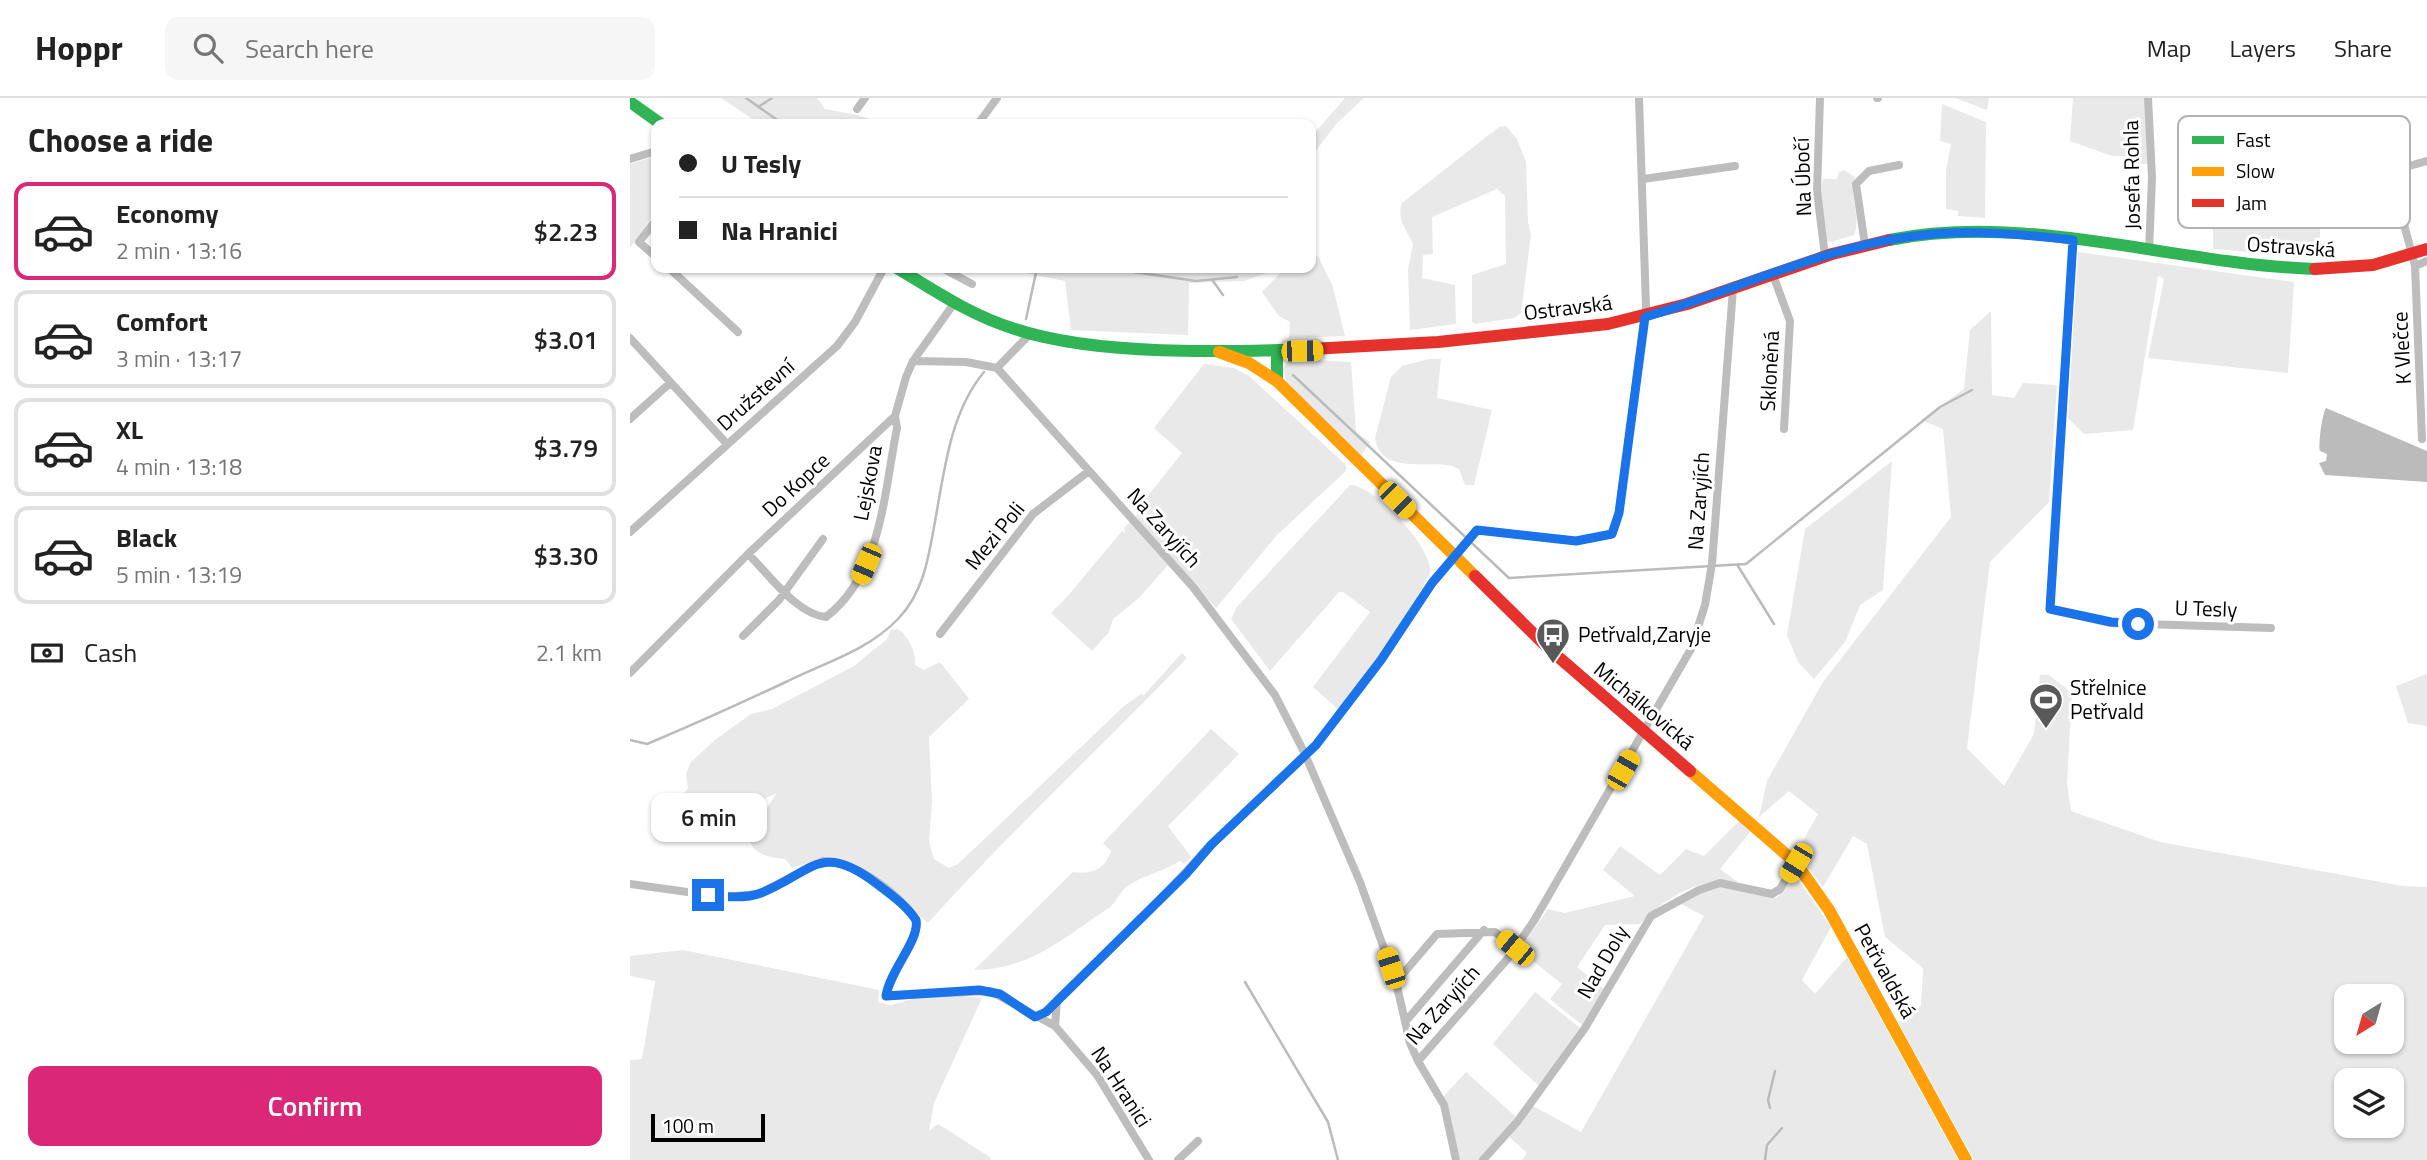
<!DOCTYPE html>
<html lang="en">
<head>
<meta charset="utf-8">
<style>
	:root { --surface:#fff; --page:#f6f6f6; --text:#222; --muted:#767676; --line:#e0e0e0; --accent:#db2777 }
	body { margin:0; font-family:"Titillium Web",sans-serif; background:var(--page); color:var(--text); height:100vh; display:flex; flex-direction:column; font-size:26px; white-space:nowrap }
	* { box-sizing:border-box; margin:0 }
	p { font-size:23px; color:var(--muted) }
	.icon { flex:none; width:38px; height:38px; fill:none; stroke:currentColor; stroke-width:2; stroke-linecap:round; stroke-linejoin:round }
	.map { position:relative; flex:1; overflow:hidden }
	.sheet { display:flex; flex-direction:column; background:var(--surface); width:630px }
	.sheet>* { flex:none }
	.hud { position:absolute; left:21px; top:21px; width:665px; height:154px; border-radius:14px; box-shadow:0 2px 5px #0004; display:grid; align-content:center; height:154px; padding:0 28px; background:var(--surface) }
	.needle { width:46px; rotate:217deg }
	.controls { position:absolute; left:1704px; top:886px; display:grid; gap:14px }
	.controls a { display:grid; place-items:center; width:70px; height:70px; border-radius:14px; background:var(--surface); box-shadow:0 2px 5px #0004; font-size:35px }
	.scale { position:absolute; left:21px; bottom:18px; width:114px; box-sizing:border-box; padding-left:7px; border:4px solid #000; border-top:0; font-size:19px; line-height:24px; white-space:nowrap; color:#000; -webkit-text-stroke:5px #fff; paint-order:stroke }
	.end { position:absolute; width:32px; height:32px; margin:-16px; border:9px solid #1a73e8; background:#fff; box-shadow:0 0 0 4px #fff }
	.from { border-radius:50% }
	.bubble { position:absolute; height:49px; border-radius:14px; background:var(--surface); box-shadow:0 2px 5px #0004; font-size:23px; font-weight:600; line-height:49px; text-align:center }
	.car { position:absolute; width:21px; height:42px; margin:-21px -10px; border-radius:9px; box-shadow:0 0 5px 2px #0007; background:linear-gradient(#f5c518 24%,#345 0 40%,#f5c518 0 76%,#345 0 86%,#f5c518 0) }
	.hud b { display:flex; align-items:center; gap:24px; height:66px; font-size:26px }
	.hud b+b { border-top:2px solid var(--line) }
	.hud i { width:18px; height:18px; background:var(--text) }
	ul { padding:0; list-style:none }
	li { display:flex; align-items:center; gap:21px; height:98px; margin:0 14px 10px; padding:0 14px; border:4px solid var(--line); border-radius:14px }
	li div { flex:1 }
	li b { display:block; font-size:26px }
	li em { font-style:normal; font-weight:600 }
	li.active { border-color:var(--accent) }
	li>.icon { width:63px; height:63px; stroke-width:1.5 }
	h2 { padding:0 28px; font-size:32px; line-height:84px }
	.pay { display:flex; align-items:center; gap:18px; height:77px; padding:0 28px; font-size:26px }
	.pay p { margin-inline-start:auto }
	.primary-button { display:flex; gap:14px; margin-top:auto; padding:14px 28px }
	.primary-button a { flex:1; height:80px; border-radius:14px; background:var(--accent); color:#fff; font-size:28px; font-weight:600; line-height:80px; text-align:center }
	header { display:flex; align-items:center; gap:42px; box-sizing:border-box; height:98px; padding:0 35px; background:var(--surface); border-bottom:2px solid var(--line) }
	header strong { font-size:33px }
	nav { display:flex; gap:38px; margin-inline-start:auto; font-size:24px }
	.search { width:490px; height:63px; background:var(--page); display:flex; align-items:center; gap:18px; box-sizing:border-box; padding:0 24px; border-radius:14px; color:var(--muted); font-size:26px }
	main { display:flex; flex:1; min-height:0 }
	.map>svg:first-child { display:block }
	.green { fill:#e9e9e9; fill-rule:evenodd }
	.water { fill:#bbb }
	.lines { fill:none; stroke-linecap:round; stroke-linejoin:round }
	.stream { stroke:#bbb; stroke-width:2.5 }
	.street { stroke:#bdbdbd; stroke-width:8 }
	.fast { stroke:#30b455; stroke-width:12 }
	.slow { stroke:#ff9f0a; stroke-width:12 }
	.jam { stroke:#e5322d; stroke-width:12 }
	.route { stroke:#1a73e8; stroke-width:9 }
	.labels { text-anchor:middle; stroke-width:6; stroke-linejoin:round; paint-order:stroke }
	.street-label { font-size:21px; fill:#000; stroke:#fff }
	.poi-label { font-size:21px; fill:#000; stroke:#fff; text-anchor:start }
	.key { fill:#fff; stroke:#b2b2b2; stroke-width:2 }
	.key-label { font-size:19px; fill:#000 }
</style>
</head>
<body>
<header>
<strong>Hoppr</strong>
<div class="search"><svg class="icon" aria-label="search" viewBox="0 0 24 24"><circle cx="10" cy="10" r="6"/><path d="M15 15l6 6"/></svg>Search here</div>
<nav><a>Map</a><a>Layers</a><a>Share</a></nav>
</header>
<main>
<section class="sheet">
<h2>Choose a ride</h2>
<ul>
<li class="active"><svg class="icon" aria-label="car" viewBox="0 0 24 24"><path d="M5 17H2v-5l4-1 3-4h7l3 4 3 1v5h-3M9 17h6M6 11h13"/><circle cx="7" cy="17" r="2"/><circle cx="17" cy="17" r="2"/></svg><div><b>Economy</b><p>2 min · 13:16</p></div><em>$2.23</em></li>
<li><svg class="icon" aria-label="car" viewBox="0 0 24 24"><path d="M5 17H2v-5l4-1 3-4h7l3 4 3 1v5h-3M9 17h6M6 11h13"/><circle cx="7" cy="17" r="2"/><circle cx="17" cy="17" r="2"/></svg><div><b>Comfort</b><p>3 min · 13:17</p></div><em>$3.01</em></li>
<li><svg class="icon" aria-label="car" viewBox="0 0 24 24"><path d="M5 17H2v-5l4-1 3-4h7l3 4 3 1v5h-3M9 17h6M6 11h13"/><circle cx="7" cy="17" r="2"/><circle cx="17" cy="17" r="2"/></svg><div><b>XL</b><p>4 min · 13:18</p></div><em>$3.79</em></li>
<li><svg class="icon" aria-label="car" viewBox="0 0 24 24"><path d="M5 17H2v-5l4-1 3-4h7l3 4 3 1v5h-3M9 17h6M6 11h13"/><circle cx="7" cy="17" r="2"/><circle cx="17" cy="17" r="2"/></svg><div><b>Black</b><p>5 min · 13:19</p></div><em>$3.30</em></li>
</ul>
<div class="pay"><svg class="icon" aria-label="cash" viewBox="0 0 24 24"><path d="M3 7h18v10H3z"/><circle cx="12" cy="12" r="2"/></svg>Cash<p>2.1 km</p></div>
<div class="primary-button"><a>Confirm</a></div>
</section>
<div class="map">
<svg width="1797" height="1062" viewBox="0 0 1797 1062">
	<rect width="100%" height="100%" fill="#fff"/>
	<path class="green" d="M91,0H187L195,11L227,17L255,26H130Z
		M715,0H734L707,25L681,59V39Z
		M1324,0H1359L1357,12L1325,0Z
		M1443,0H1517V66L1498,65L1493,58H1482L1440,43Z
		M1312,6L1356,24L1355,120L1328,118V113L1316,111V73L1321,46L1310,43Z
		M876,28L887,41L896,64L898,124L901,137L891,215L884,220L845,226L842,224V177L876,166L875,98L867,91L802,119L803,156L793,157L792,180L825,187L826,226L780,232L778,172L783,146C777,132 766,121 772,105L869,29Z
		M1679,55L1690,100V160L1583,151V117H1590V92L1614,90V76L1660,59Z
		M26,58V113L0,150V66Z
		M1214,72L1225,79C1218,99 1232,119 1224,137L1201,144L1195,142L1190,94L1193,81H1207L1209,74Z
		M1448,154L1664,184L1658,275L1518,260L1534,181L1528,178L1503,332L1454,336L1438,320Z
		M688,158L703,189L715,238L659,240L660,224L649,218L632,194L655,170H681V160Z
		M371,170H595L597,174C610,170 630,165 642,173L614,183L559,185L558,237L441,232L435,183Z
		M1361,213L1362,297L1384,300L1393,285L1427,287L1419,404L1360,464L1337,650L1374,688L1404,636L1410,577H1419L1442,595L1437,686L1441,713L1530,744L1773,788L1797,789V1062H1344L1268,924L1291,908L1293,870L1255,839L1237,746L1223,738L1193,789L1166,755L1188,716L1159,693L1129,719L1137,683L1193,584L1321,419L1313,331L1291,322L1334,291L1340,232ZM1717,898H1762V943H1717ZM1717,982H1762V1027H1717Z
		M667,261L721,264L726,334L740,344L731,358L657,286L653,270L658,263Z
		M799,261H811L807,300L862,312L844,387H835L829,371L822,368C796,362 751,377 745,340L761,279L772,268Z
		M574,266L604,270L619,278L716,367V373L647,437L586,510L506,420L509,409L552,355L524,330Z
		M1262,363L1253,492L1230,507L1215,544L1184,581L1168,564L1157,537L1175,431Z
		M720,387C745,387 805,452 800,476L766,535L710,613L683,589L740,514L713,494H709L640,573L601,521L607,509Z
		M500,424L538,467L509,500L483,521L479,534L462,553L421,515L437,499L492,433L495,435L494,430Z
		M268,531C278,537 287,556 285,567L294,572L310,564L339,601L299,639L302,704L299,744L304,761L319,770L328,766L494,608L511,596L514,597L552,555L557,560C471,649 381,733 298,825C253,787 224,745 162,770L155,761C141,760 128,758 120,745L124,729L147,695L129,703L81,699L68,733L57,724L56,730L33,727L43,718L40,710L47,696H53L58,690L56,676L61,664L86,641L121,616L142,611L224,568L257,541L261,532Z
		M1797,576V628L1778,625L1766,588Z
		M581,631L609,656L538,728L561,759L554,766L550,763C533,774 512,777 496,789C490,794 486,805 479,810C434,839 402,871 344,872L443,774C461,777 475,772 481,753L473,745Z
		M1109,723L1121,733L1090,771L1108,784C1073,778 1033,800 1010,826L975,827L947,869L974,891L952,927L920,901L932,886L889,852L918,811L935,815L1005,798L973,772L990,748L1030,777L1056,751L1074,758Z
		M1164,776L1201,829L1172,882L1185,896L1217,859L1328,1062H892L897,1055L879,1039L903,1008L951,1034L1074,818L1049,805L1085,789L1107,790L1147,800Z
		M53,852L249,892L248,904L261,907L283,901L331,898L352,900L304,1005L299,1033L308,1026L360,1059V1062H0V962L12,961L25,883L0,878V858Z
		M905,894L950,930L909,988L863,946Z
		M836,974L886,1019L849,1062H830L813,999Z"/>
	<path class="water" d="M1696,310L1797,353V384L1695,377L1689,365L1696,363L1697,356L1690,353C1688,349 1692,315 1696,310Z"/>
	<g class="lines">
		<path class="stream" d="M116,0L153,26
			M128,9L142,0
			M476,170L566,183L607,179
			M583,183L593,197
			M396,221L407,170
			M663,277L879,480L1116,466L1310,309L1342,292
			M1108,468L1144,526
			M0,642L17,646C65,626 111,605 158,583C196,564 237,553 268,521C293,495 298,462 304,429C314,376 319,316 354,274
			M615,884L698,1024L708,1062
			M1140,1010L1138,1002L1145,973
			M1135,1062L1137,1047L1152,1030"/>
		<path class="street" d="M1190,0L1187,93L1195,158
			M1247,0H1248
			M1518,0L1522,80L1519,153
			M227,11L235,0
			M348,26L367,0
			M0,61L26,53
			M1739,80L1760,73
			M1013,81L1105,68
			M26,122L9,144L26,159
			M1443,142L1420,511L1481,525L1641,530
			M1235,147L1226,86L1239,73L1269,67
			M1785,168L1797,163
			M39,170L108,234
			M312,170L342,186
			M1143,177L1160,223L1154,331
			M400,236L367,270L563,489L645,597L674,654L730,784L766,884L780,945L788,963L880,858L905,821L1061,551L1075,507L1082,466L1103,191
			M0,240L97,346
			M283,263L336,264L367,270
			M0,321L40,285
			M1792,341L1785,168L1760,73L1797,63
			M0,434L207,248L225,224L254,170
			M118,456C139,476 166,516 196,519C252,476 254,394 267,330L265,318
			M310,536L403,416L459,373
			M113,538L149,502L193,441
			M0,575L118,456L265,318L276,279L283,263L325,204
			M0,786L93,799L128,796L193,763C226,764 268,794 286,822C290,841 260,872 256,898L360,893L425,928L467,977L519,1062
			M766,884L807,836L865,834L885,850
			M776,923L854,832
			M425,928L427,902L519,813L581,747L686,647L751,562L802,485L847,432L946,443L982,436L989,415L1016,209L1009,0
			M788,963L814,1007L826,1062
			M548,1062L568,1043
			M853,1062L887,1024L955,930L1021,818L1069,792L1090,785L1142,796L1150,791L1166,765"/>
		<path class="fast" d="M0,4L31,26
			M1259,142C1400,114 1543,166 1685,171
			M267,170C305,193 342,218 385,231C467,258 593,254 681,251
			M647,254V283"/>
		<path class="slow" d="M589,254L619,265L647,283L845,478
			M1060,673L1166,765L1199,812L1336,1062"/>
		<path class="jam" d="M1685,171L1743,167L1797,151
			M681,251L808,244L978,226L1057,206L1202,156L1259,142
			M845,478L918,550L1060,673"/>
	</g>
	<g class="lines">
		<path class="route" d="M78,797C94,799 116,801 131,795C182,775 190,742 247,786C260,796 276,807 286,822C290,842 260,872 256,898L349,892L370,896L405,919L416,914L556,776L581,747L686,647L751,562L802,485L847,432L946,443L982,436L989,415L1015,219C1104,193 1193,149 1285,138C1338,131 1390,136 1443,142L1420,511L1481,524L1508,526"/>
	</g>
	<defs>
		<g id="bus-pin" transform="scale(1.75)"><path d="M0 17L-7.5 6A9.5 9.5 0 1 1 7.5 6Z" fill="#595959" stroke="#fff"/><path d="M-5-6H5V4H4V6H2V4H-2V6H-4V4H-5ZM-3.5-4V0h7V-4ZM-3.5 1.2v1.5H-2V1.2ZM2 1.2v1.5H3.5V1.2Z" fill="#fff"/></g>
		<g id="stadium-pin" transform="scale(1.75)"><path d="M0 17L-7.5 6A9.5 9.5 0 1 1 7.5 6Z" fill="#595959" stroke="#fff"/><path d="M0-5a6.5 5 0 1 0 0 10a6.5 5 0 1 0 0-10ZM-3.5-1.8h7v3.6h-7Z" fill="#fff"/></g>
	</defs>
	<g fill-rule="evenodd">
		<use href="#bus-pin" x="923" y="537"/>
		<use href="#stadium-pin" x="1416" y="602"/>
	</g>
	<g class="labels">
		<g class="street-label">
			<text transform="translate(1502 77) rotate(-91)" y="7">Josefa Rohla</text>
			<text transform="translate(1173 79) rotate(-92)" y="7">Na Úbočí</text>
			<text transform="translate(1661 149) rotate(4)" y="7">Ostravská</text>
			<text transform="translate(938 210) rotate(-7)" y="7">Ostravská</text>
			<text transform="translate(1772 250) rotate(-93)" y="7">K Vlečce</text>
			<text transform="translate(1140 273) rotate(-87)" y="7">Skloněná</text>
			<text transform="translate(126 297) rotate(-42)" y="7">Družstevní</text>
			<text transform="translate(238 385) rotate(-79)" y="7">Lejskova</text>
			<text transform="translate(166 387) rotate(-43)" y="7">Do Kopce</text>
			<text transform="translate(1069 403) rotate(-86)" y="7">Na Zaryjích</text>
			<text transform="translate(534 430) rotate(48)" y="7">Na Zaryjích</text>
			<text transform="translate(365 438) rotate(-51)" y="7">Mezi Poli</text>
			<text transform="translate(1576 511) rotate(2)" y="7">U Tesly</text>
			<text transform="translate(1014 608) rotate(40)" y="7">Michálkovická</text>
			<text transform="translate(973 864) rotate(-60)" y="7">Nad Doly</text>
			<text transform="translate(1255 873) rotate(61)" y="7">Petřvaldská</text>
			<text transform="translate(813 907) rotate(-48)" y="7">Na Zaryjích</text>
			<text transform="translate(491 989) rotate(57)" y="7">Na Hranici</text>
		</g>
		<g class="poi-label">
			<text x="948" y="544">Petřvald,Zaryje</text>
			<text x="1440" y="597">Střelnice<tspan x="1440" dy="24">Petřvald</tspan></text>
		</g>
	</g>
	<rect x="1548" y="18" width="232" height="112" rx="10" class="key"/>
	<rect x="1562" y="38" width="32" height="8" fill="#30b455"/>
	<rect x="1562" y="69" width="32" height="9" fill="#ff9f0a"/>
	<rect x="1562" y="101" width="32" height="8" fill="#e5322d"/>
	<g class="key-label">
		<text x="1606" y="49">Fast</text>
		<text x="1606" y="80">Slow</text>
		<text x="1606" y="112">Jam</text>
	</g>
</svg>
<div class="controls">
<a><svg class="needle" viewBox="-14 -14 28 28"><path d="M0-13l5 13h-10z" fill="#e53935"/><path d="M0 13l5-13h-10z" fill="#767676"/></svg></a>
<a><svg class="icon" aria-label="layers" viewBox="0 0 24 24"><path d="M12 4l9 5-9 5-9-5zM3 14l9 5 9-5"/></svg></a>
</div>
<div class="scale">100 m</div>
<i class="end from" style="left:1508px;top:526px"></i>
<i class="end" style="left:78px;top:797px"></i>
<div class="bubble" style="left:21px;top:695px;width:116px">6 min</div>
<i class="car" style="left:672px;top:253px;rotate:89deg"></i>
<i class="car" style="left:767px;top:402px;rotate:135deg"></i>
<i class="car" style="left:236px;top:466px;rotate:203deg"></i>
<i class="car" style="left:993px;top:672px;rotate:30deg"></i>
<i class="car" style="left:1166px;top:765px;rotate:211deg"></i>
<i class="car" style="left:885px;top:850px;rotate:310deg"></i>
<i class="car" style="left:761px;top:870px;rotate:342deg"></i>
<div class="hud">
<b><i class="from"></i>U Tesly</b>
<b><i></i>Na Hranici</b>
</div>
</div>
</main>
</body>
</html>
